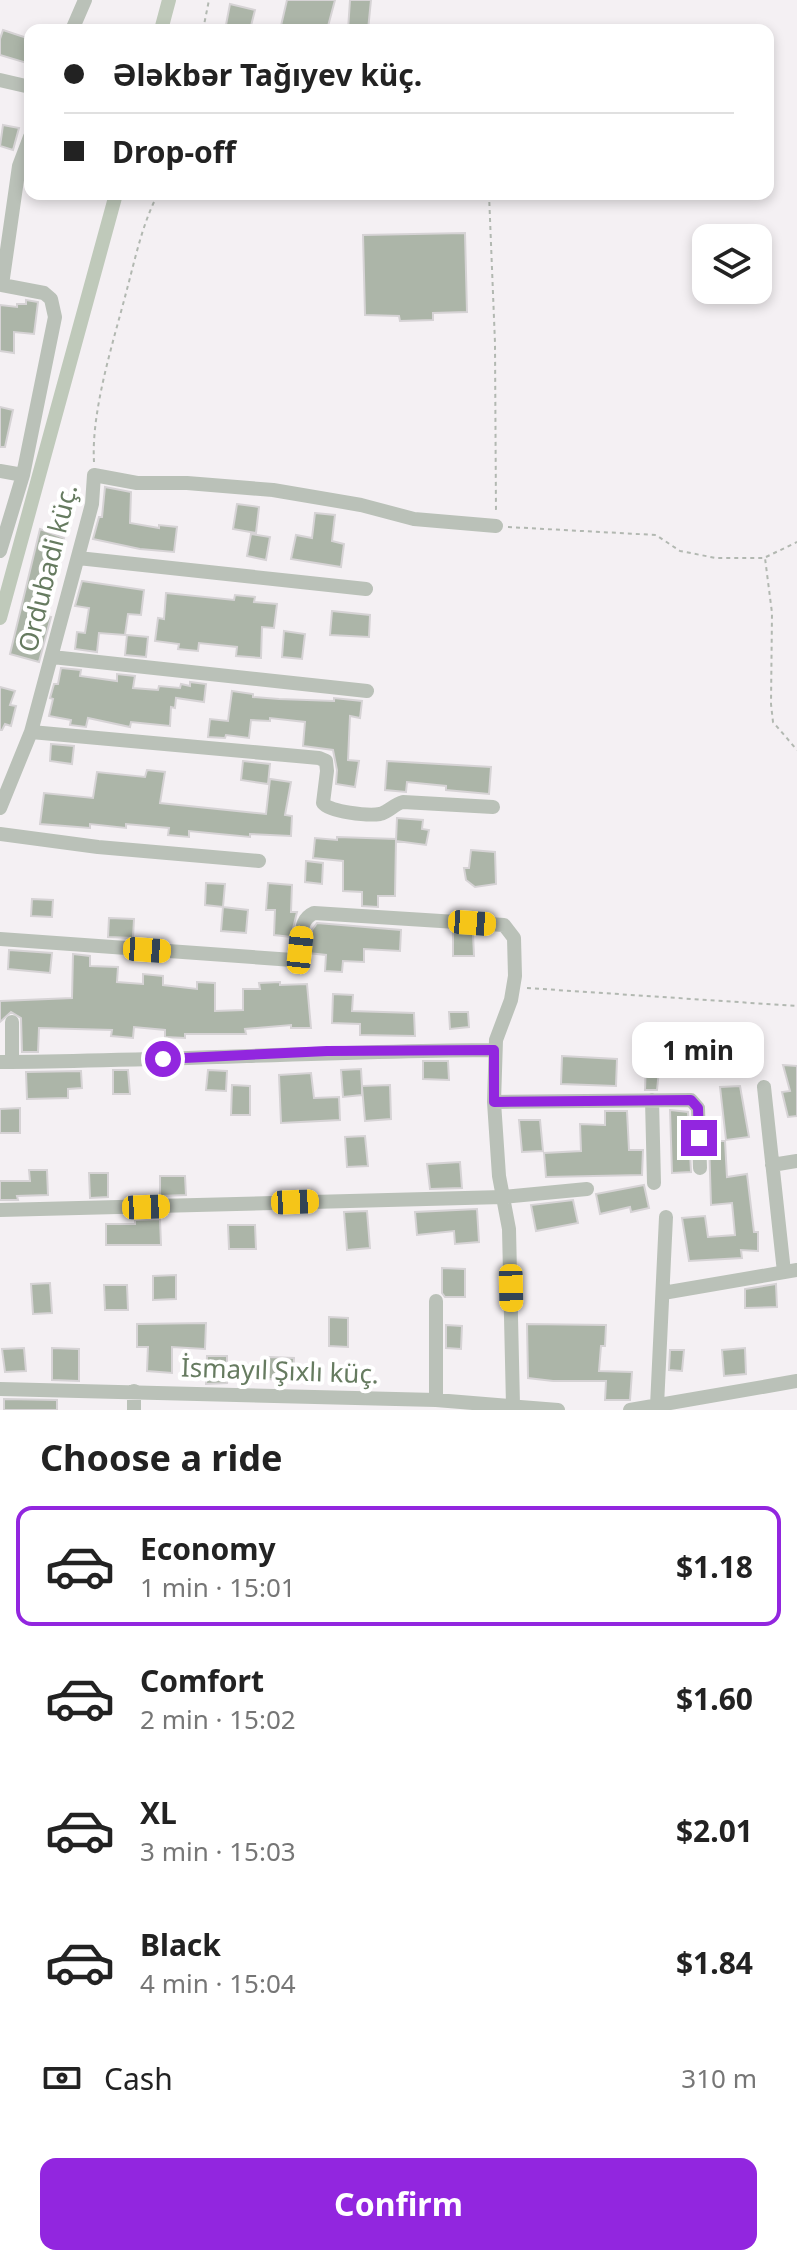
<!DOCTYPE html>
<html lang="en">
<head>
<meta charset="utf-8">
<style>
	:root { --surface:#fff; --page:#f2f2f2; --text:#222; --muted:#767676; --line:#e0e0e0; --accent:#9226df }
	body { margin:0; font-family:"Noto Sans",sans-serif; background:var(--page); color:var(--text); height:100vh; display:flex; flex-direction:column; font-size:30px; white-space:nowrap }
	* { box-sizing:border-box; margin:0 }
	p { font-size:26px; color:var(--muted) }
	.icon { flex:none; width:44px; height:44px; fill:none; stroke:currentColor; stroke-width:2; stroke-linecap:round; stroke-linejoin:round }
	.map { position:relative; height:1410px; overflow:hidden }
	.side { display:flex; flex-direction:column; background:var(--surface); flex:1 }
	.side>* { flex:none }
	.hud { position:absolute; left:24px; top:24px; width:750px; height:176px; border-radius:16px; box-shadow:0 4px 12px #0003; display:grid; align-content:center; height:176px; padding:0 40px; background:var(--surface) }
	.buttons { position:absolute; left:692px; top:224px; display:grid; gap:16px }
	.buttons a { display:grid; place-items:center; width:80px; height:80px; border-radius:16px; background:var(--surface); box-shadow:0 4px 12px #0003; font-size:40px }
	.end { position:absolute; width:36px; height:36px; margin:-18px; border:10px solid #9226df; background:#fff; box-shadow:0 0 0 4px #fff }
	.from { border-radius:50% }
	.bubble { position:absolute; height:56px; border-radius:16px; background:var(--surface); box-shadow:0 4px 12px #0003; font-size:26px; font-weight:700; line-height:56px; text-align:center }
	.car { position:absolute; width:24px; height:48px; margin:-24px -12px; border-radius:10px; box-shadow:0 0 6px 2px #0007; background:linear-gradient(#f5c518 24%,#345 0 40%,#f5c518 0 76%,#345 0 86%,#f5c518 0) }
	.hud b { display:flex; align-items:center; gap:28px; height:76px; font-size:30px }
	.hud b+b { border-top:2px solid var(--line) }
	.hud i { width:20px; height:20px; background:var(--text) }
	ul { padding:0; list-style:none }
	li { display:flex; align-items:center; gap:24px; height:120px; margin:0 16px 12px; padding:0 24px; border:4px solid transparent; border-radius:16px }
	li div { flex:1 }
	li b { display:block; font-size:30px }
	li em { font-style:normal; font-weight:700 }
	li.active { border-color:var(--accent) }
	li>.icon { width:72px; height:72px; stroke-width:1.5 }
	h2 { padding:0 40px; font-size:36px; line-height:96px }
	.pay { display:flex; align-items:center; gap:20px; height:88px; padding:0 40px; font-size:30px }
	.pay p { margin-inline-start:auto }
	.button { display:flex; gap:16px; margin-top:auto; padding:16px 40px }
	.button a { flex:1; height:92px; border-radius:16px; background:var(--accent); color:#fff; font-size:32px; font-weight:700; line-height:92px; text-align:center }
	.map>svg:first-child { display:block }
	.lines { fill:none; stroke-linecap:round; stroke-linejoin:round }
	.canal { stroke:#bfc9ba; stroke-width:14 }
	.building { fill:#acb5a8; stroke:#d6d3d5; stroke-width:2 }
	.path { stroke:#b2b8b1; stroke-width:2; stroke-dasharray:4 4; stroke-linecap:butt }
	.minor { stroke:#bac1b8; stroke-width:14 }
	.route { stroke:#9226df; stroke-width:10 }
	.labels { text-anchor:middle; stroke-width:8; stroke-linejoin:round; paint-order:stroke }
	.street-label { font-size:26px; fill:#667b60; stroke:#fff }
</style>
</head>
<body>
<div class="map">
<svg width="797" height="1410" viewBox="0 0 797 1410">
	<rect width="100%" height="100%" fill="#f4f0f3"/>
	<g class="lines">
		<path class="canal" d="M161,30L169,0
			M0,618L116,194"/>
	</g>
	<path class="building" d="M287,0H335L327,30H280Z
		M350,0H371L368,30H348Z
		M230,4L255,10L250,30H225Z
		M3,30L30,39V64L0,55V39Z
		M3,125L19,128L13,150L0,146Z
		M465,233L467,312L433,313V320L400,321L399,316L365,315L363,235Z
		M26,300L38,302L34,334L14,332V353L0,351V305L17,307V304H26Z
		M0,407L13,410L5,447H0Z
		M105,487L131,492L130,523L159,528V525L177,527L174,552L140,549L93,539L99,517H102Z
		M237,504L259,507L256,533L233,529Z
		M315,513L335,515L332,541L344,544L341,567L291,559L296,535L312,538Z
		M40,529L64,538L46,592L42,615L51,617L39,662L10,654Z
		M251,534L270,537L266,560L247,556Z
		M82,581L144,590L141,615L128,614L125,635L99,633L97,652L75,649L77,632L85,633L89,608L75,606Z
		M166,593L234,600L235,595L255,597L254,602L277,604L274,628L262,627L261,658L236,656L237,647L199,643L198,651L178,649L179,644L155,641L158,618L164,619Z
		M332,611L370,615L369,637L330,635Z
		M284,631L305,634L302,659L282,657Z
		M127,635L148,637L146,657L125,655Z
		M61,668L81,670L80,676L117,681V674L135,676L133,688L158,690L159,686L180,688L181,684L190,686V682L206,684L204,702L176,698L175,708L171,707L170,726L131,722L130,727L88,718L86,727L70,725L71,720L49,716L53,699L50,698L54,684H58Z
		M0,687L15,691L10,705L16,706L11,726L5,724L2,730H0Z
		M232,691L253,694V697L279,699L334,701V698L362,701L360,718L350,716L348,760L359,761L355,787L336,784L337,770L333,750L303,746L305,722L270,718V721L251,720L249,738L226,735L225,738L208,737L210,719L228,721Z
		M51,744L74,746L72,764L50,761Z
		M243,761L270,764L268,784L241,780Z
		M387,761L491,767L489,794L446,790V786L407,782L406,792L385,790Z
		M147,770L165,772L160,803L266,814L270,779L291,782L285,815L292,816L291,836L250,834V837L189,831V837L168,835L169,828L126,824V828L90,824V828L40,824L44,793L93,798L97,772L145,777Z
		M397,818L423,820L422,829L429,830L426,845L396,841Z
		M337,837L396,839L395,896H378V907L362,906V892L343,891V861L313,858L315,838L337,840Z
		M471,850L495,852L496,884L475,887L466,880L464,868H469Z
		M306,861L323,863L322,884L305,882Z
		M206,883L225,884L223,907L205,905Z
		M268,883L292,885L291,912H297L291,937L274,935L275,910H266Z
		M32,899L53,900L52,917L31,916Z
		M223,907L248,910L246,933L221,931Z
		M109,918L134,919L133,938L108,937Z
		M317,923L401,930L400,951L364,949V962L343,961L342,972L325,971L326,955L308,953L312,930Z
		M453,932L473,933L474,956H453Z
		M9,950L52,953L50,973L8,969Z
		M73,954L90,956V966L118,967L117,982L143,984V974L163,976V985L197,989V982L215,983V1011L243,1010V989H260L259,983L280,982V985L307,984L311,1028H291V1025L245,1029L246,1034H185V1038L165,1037V1030L134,1027L133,1038L111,1036L112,1030L39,1028L38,1052H22L21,1018L11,1012L0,1022V1001L72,998Z
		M333,994L353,995L352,1011L414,1013L415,1036L360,1035V1024L332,1023Z
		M449,1012H468L469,1027L450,1029Z
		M562,1056L617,1059L616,1086L561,1084Z
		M646,1060L660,1061L657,1090H645Z
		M423,1061H448L449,1080L423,1079Z
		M783,1065L797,1066V1116L788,1117L782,1092L790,1091Z
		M361,1069L362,1086L390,1085L391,1119L365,1121L362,1087V1095L343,1097L341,1070Z
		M113,1070H128L130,1094H113Z
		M208,1070L227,1071L226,1091L206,1090Z
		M81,1071L82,1088L68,1089V1098L27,1099L26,1072Z
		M311,1073L314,1098L339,1097L340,1120L281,1123L279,1075Z
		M232,1085L250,1086V1115H231Z
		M740,1086L749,1137L726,1140L720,1087Z
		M20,1108V1133H0V1109Z
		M670,1110L688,1112L691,1172L672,1173Z
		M605,1111H627L629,1150H643L642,1175L546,1177L544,1153L581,1151L580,1124L605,1125Z
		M519,1120H540L543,1151L522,1152Z
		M365,1136L368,1166L347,1167L345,1137Z
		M709,1141H725L727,1177L747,1174L754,1232H758V1251L741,1250L742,1258L689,1261L682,1218L705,1216L708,1237L735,1235L732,1203L711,1205Z
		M460,1162L462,1188L430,1189L427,1164Z
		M29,1170H47L48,1195L17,1196L18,1200H0V1181H30Z
		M89,1173H108V1197L90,1198Z
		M160,1176H185L186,1195L160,1196Z
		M644,1185L649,1208L631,1212L630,1207L600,1214L596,1194Z
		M573,1200L578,1223L536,1231L531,1205Z
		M477,1209L479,1242L455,1244L454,1231L417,1235L415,1212Z
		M367,1211L370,1248L347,1250L344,1212Z
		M160,1219L161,1245H106V1224H135V1220Z
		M228,1225H255L256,1249H229Z
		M442,1268L465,1269V1297H445L442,1293Z
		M176,1275V1299L153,1300V1276Z
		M50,1283L52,1313L33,1314L31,1284Z
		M776,1284L777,1307L745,1308V1289Z
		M104,1285H127L128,1310H105Z
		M329,1317L348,1318V1347L329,1346Z
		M206,1323L205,1349L172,1347V1373L147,1371L148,1347H137V1324Z
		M527,1324L606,1325L605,1346H601L599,1371L632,1372L630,1400H605L606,1381H553L528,1378Z
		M446,1325L462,1326L461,1349L446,1348Z
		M24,1348L26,1371L5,1372L2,1349Z
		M52,1348L79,1349V1381L52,1380Z
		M745,1348L746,1374L724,1376L722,1350Z
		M670,1350H684L682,1371L669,1370Z
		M207,1356H227V1383L206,1384Z
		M269,1357L294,1358L293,1381L268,1379Z
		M4,1399L57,1400V1410H4Z"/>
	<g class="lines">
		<path class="path" d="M203,30L209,0
			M489,194L495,343L496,513
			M94,462C91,411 113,343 126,293C135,260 142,224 158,194
			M508,527L656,535L680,551L716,558H765L772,613L771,704L773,722L797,750
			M766,557L797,542
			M527,988L797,1006"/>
		<path class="minor" d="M72,30L85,0
			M0,80L30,87
			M0,471L23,475
			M0,551L23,475L55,317L51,299L44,293L2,285L19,166L30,137
			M78,558L366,589
			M52,657L367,691
			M31,732L319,758L326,761L327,771L323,803C330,812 368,816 380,814C389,812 394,804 403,802L493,807
			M0,808L31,732L92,504L94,475L137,483H187L273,490L361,505L414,519L496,526
			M0,834L98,847L259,861
			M0,939L293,960C307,946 294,922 314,913L504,925L514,938L515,976L511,1000L496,1040L494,1102L499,1176L509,1229L513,1405
			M0,1062C165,1061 329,1051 494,1050
			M12,1062V1022
			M764,1087L784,1272
			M652,1100L654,1183
			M494,1102L691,1100L698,1108L700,1168
			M772,1165L797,1161
			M0,1210L503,1197L587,1189
			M663,1293L797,1270
			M436,1301V1400
			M0,1389L436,1400L558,1410
			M657,1406L666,1217
			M134,1410V1391
			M630,1410L797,1381"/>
	</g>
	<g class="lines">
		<path class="route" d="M163,1059L327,1051L494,1050V1102L691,1100L698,1108L699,1138"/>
	</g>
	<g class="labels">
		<g class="street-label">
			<text transform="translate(48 568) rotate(-76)" y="9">Ordubadi küç.</text>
			<text transform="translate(280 1371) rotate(2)" y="9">İsmayıl Şıxlı küç.</text>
		</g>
	</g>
</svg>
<div class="buttons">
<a><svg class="icon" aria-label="layers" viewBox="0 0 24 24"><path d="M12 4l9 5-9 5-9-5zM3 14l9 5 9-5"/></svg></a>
</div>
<i class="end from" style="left:163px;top:1059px"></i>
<i class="end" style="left:699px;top:1138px"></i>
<div class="bubble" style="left:632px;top:1022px;width:132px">1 min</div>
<i class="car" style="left:472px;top:923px;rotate:94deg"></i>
<i class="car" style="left:147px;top:950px;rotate:94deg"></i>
<i class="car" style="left:300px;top:950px;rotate:6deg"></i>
<i class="car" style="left:295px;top:1202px;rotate:88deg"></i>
<i class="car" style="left:146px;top:1207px;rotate:88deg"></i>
<i class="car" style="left:511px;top:1288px;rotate:179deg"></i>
<div class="hud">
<b><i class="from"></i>Ələkbər Tağıyev küç.</b>
<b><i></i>Drop-off</b>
</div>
</div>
<section class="side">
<h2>Choose a ride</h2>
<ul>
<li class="active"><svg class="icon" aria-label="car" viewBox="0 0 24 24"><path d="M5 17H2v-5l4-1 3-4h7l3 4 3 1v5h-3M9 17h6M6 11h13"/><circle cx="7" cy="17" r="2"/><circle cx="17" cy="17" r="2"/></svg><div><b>Economy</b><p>1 min · 15:01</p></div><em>$1.18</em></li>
<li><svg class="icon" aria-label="car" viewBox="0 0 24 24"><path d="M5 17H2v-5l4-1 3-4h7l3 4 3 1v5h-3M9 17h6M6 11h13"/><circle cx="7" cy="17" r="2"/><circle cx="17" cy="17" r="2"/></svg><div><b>Comfort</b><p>2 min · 15:02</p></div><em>$1.60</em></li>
<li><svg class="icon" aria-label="car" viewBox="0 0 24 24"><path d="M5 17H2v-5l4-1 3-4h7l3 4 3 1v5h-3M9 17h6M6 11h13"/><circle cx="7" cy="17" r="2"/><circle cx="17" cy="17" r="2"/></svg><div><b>XL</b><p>3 min · 15:03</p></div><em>$2.01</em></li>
<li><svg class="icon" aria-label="car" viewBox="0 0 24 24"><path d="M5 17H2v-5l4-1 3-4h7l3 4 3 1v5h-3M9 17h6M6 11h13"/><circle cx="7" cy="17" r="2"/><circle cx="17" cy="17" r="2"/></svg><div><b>Black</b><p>4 min · 15:04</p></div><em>$1.84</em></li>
</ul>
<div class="pay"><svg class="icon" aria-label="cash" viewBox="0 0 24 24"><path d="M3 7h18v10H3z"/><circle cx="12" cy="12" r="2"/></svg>Cash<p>310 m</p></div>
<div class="button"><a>Confirm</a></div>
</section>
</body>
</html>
